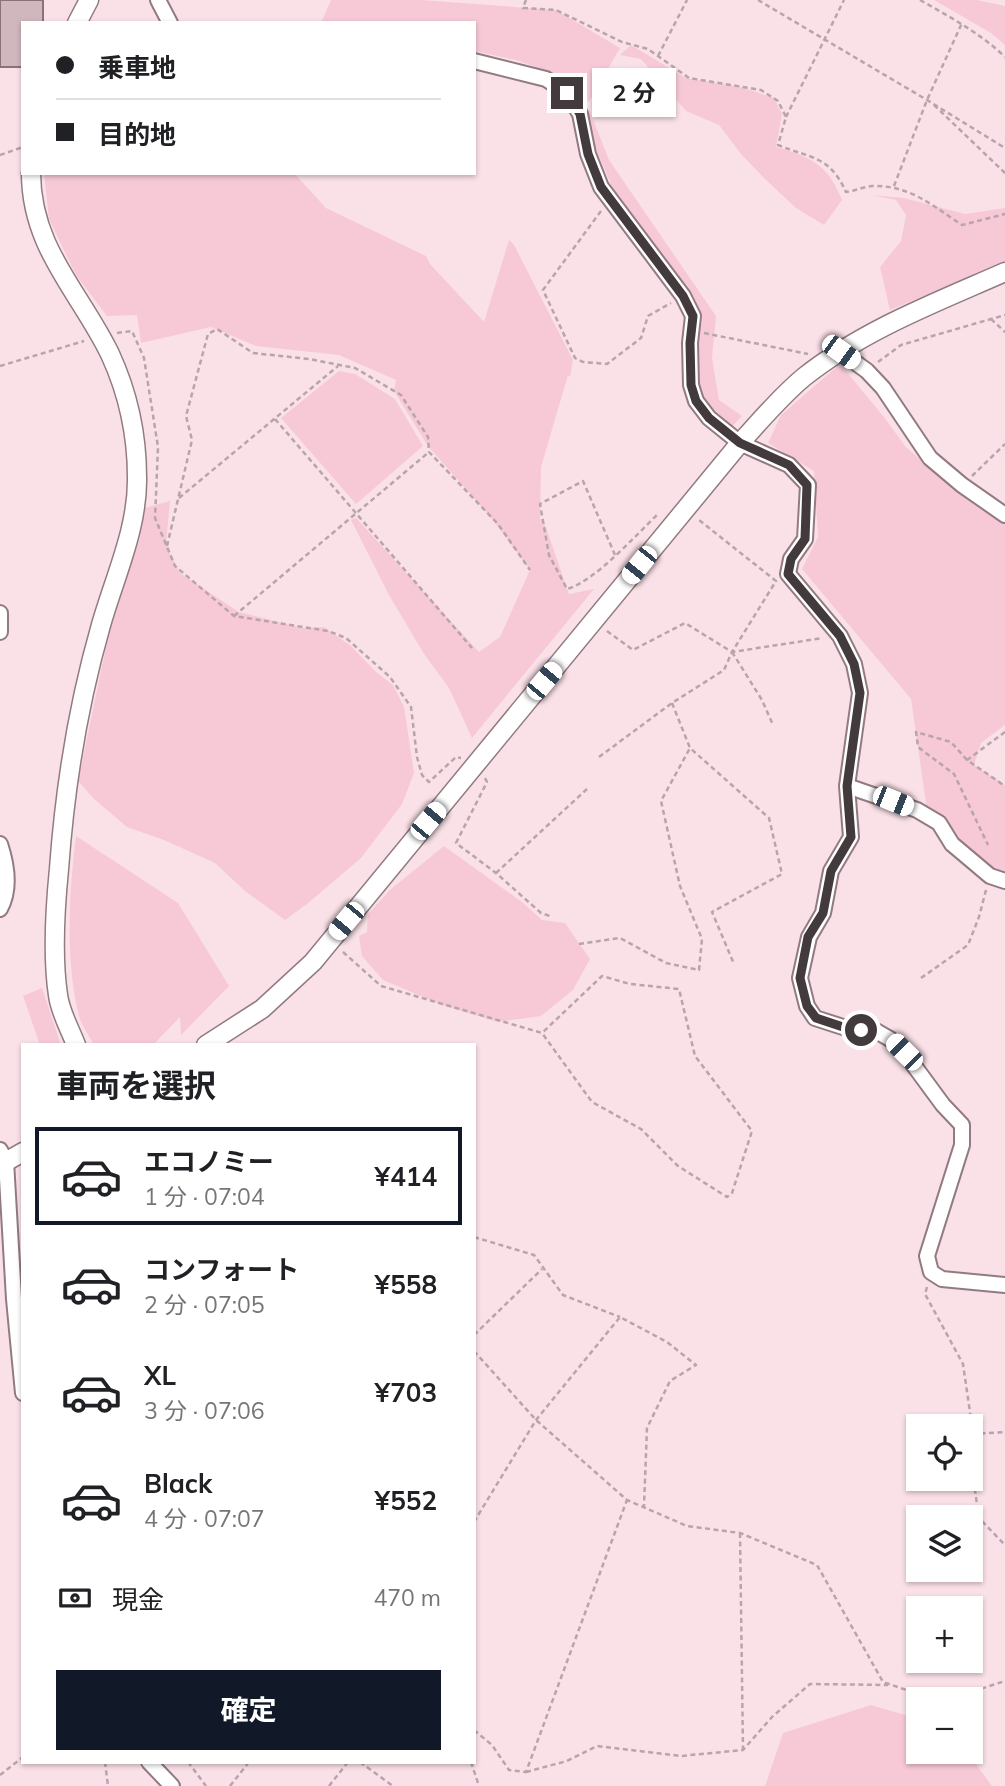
<!DOCTYPE html>
<html lang="ja">
<head>
<meta charset="utf-8">
<style>
	:root { --surface:#fff; --page:#f6f6f6; --text:#202124; --muted:#757577; --line:#e0e0e0; --accent:#111827 }
	body { margin:0; font-family:Mulish,"Noto Sans JP",sans-serif; background:var(--page); color:var(--text); height:100vh; display:flex; flex-direction:column; font-size:26px; white-space:nowrap }
	* { box-sizing:border-box; margin:0 }
	p { font-size:23px; color:var(--muted) }
	.icon { flex:none; width:38px; height:38px; fill:none; stroke:currentColor; stroke-width:2; stroke-linecap:round; stroke-linejoin:round }
	.map { position:relative; flex:1; overflow:hidden }
	.sheet { position:absolute; left:21px; top:1043px; width:455px; height:721px; display:flex; flex-direction:column; background:var(--surface); border-radius:0px; box-shadow:0 2px 5px #0004 }
	.sheet>* { flex:none }
	.guide { position:absolute; left:21px; top:21px; width:455px; height:154px; border-radius:0px; box-shadow:0 2px 5px #0004; display:grid; align-content:center; height:154px; padding:0 35px; background:var(--surface) }
	.tools { position:absolute; left:906px; top:1414px; display:grid; gap:14px }
	.tools a { display:grid; place-items:center; width:77px; height:77px; border-radius:0px; background:var(--surface); box-shadow:0 2px 5px #0004; font-size:35px }
	.end { position:absolute; width:32px; height:32px; margin:-16px; border:9px solid #433a3d; background:#fff; box-shadow:0 0 0 4px #fff }
	.from { border-radius:50% }
	.bubble { position:absolute; height:49px; border-radius:0px; background:var(--surface); box-shadow:0 2px 5px #0004; font-size:23px; font-weight:700; line-height:49px; text-align:center }
	.car { position:absolute; width:21px; height:42px; margin:-21px -10px; border-radius:9px; box-shadow:0 0 5px 2px #0007; background:linear-gradient(#fff 24%,#345 0 40%,#fff 0 76%,#345 0 86%,#fff 0) }
	.guide b { display:flex; align-items:center; gap:24px; height:66px; font-size:26px }
	.guide b+b { border-top:2px solid var(--line) }
	.guide i { width:18px; height:18px; background:var(--text) }
	ul { padding:0; list-style:none }
	li { display:flex; align-items:center; gap:21px; height:98px; margin:0 14px 10px; padding:0 21px; border:4px solid transparent; border-radius:0px }
	li div { flex:1 }
	li b { display:block; font-size:26px }
	li em { font-style:normal; font-weight:700 }
	li.selected { border-color:var(--accent) }
	li>.icon { width:63px; height:63px; stroke-width:1.5 }
	h2 { padding:0 35px; font-size:32px; line-height:84px }
	.pay { display:flex; align-items:center; gap:18px; height:77px; padding:0 35px; font-size:26px }
	.pay p { margin-inline-start:auto }
	.cta { display:flex; gap:14px; margin-top:auto; padding:14px 35px }
	.cta a { flex:1; height:80px; border-radius:0px; background:var(--accent); color:#fff; font-size:28px; font-weight:700; line-height:80px; text-align:center }
	.map>svg:first-child { display:block }
	.green { fill:#f7c9d6 }
	.building { fill:#cfb7bd; stroke:#887379; stroke-width:2 }
	.lines { fill:none; stroke-linecap:round; stroke-linejoin:round }
	.minor-casing { stroke:#917b81; stroke-width:18 }
	.tertiary-casing { stroke:#917b81; stroke-width:21 }
	.path { stroke:#b8a4aa; stroke-width:2.5; stroke-dasharray:5 3.5; stroke-linecap:butt }
	.minor { stroke:#fff; stroke-width:14 }
	.tertiary { stroke:#fff; stroke-width:18 }
	.route { stroke:#433a3d; stroke-width:9 }
</style>
</head>
<body>
<div class="map">
<svg width="1005" height="1786" viewBox="0 0 1005 1786">
	<rect width="100%" height="100%" fill="#fae1e8"/>
	<path class="green" d="M331,0H421L556,10L620,48L589,102L570,79L516,60L474,51V23H321Z
		M934,0H977L1005,6V45L991,33Z
		M631,45L686,78L741,87L774,98L782,114L776,147C812,157 828,165 842,200L824,225L796,208L765,179L741,154L719,125L686,111L641,59L620,55Z
		M589,109L609,160L716,316L712,358L719,400L742,416L731,428L711,413L697,390L696,354L701,319L688,289L662,261L617,198L584,122Z
		M44,173H294L326,208L426,256L430,264L484,322L509,240L514,245L573,360L570,377L568,375L541,467L540,520L543,519L569,594L594,589L472,738L449,688L424,654L389,595L351,520L356,518L479,652L500,637L530,570L492,519L428,446L394,391L396,380L339,355L256,346L211,327L141,343L137,315L107,316L76,275L49,219Z
		M871,195L904,198L965,214L1005,208V262L890,310L880,267L901,241L906,215L896,200Z
		M840,364L884,417L905,446L934,472L1005,524V725L981,743L974,765L1005,785V882L990,876L927,810L911,699L802,569L818,537L814,471L768,443L781,415Z
		M339,371L355,374L395,399L423,446L356,504L281,418Z
		M170,501L166,545L180,573L239,612L303,628L324,627L351,646L376,672L393,685L404,707L414,773L402,804L361,858L307,904L285,920L245,891L215,863L164,840L127,827L94,799L78,781L107,642L120,595L140,539L141,509Z
		M76,836L178,903L229,986L181,1035L180,1017L153,1045H94C89,1036 82,1026 79,1016C65,961 69,892 76,836Z
		M444,846L522,902L542,920L565,923L590,959L573,990L541,1016L498,1022L442,1005L383,980L362,956L359,936L367,932L368,914L391,889Z
		M42,988L61,1045H40L23,996Z
		M871,1705L919,1719V1752H967L992,1786H765L783,1733Z"/>
	<path class="building" d="M0,0H43V23H23V67H0Z"/>
	<g class="lines">
		<g class="minor-casing">
			<path id="minor" d="M158,0L170,23
				M474,61L546,79L567,93L580,114L588,154L601,187L683,296L693,316L690,343L691,385L696,401L709,418L740,443L789,465L808,485L805,539L791,559L788,574L840,636L854,664L860,693L847,786L851,837L831,871L823,913L809,937L800,978L807,1006L815,1018L846,1028L876,1031L890,1039L904,1052L943,1105L962,1125V1145L927,1256L931,1272L942,1279L1005,1285
				M841,352L867,371L883,388L930,458L962,485L1005,515
				M0,613V632
				M847,786L917,810L939,823L952,844L990,876L1005,881
				M0,844C7,865 11,889 0,909
				M0,1150L6,1161L14,1299L23,1393
				M149,1762L172,1786"/>
		</g>
		<g class="tertiary-casing">
			<path id="tertiary" d="M77,23L89,0
				M31,173C31,248 80,292 110,354C128,393 137,434 137,477C138,528 115,576 101,625C78,705 65,786 59,869C55,909 52,955 58,995C60,1012 70,1029 76,1045
				M206,1045L262,1009L313,962L740,443C761,420 781,396 804,377C863,330 937,302 1005,272
				M0,1165L23,1152"/>
		</g>
		<path class="path" d="M526,0L523,8L556,10L622,42L648,49L689,78L761,90L778,101L786,117L778,145C812,159 829,155 846,192C855,191 863,187 872,186C910,185 933,206 962,225L1005,214
			M758,0L927,100L1005,148
			M920,0C950,17 980,33 1005,57
			M658,56L687,0
			M934,105L1005,173
			M786,117L844,0
			M0,155L23,147
			M894,186L927,100L962,23
			M601,211L543,290L575,358L583,362L607,364L641,338L648,316L671,303
			M991,319L1005,332
			M117,333L132,331L144,358L158,447L155,518L175,566L234,616L328,631L346,638L390,677L411,707L417,757L422,775L429,782L456,757L461,758
			M704,333L808,354
			M878,362L901,345L1005,315
			M0,366L84,341
			M275,419L472,648
			M972,476L1005,444
			M179,498L338,366
			M167,546L192,440L186,416L208,334L217,329L253,353L309,359L355,368L401,395L428,437L429,452L498,524L530,570
			M615,555L583,481L540,504L549,555L567,589C595,581 635,536 658,514
			M234,616L429,452
			M607,631L633,650L685,623L732,652L823,638
			M732,652L762,700L773,725
			M672,703L690,748L769,818L782,874L712,912L734,964
			M1005,732L967,760L1005,786
			M599,757L672,703L724,670L732,652L776,581L699,520
			M967,760L951,742L916,732L918,747L954,774L988,845
			M485,778L487,782L456,843L496,873L541,913L550,916
			M496,873L587,789
			M579,944L620,938L666,963L699,970L702,939L680,886L661,801L690,748
			M343,952L381,986L542,1033L592,1102L641,1129L678,1166L727,1197L732,1193L752,1131L695,1056L679,989L630,984L602,976L542,1033
			M921,978L968,945L979,917L986,890
			M474,1237L534,1255L563,1295L620,1317
			M927,1287L925,1294L963,1364L972,1426V1470L979,1518L1005,1545
			M474,1335L542,1269
			M474,1351L536,1420L627,1500L687,1526L740,1533L817,1565L883,1682L933,1699
			M972,1434L1005,1432
			M474,1522L536,1420L620,1317L667,1342L696,1365L670,1381L647,1428L644,1506
			M740,1533L743,1750
			M949,1699L1005,1681
			M474,1730L492,1745L509,1770L526,1772L627,1500
			M105,1762L108,1786
			M188,1762L206,1786
			M360,1762L393,1786
			M471,1762L479,1786
			M526,1772L567,1761L597,1746L681,1756L743,1750L772,1717L810,1684L888,1685
			M0,1775L23,1757
			M230,1786L249,1762
			M329,1786L348,1762"/>
		<use href="#minor" class="minor"/>
		<use href="#tertiary" class="tertiary"/>
	</g>
	<g class="lines">
		<path class="route" d="M567,93L580,114L588,154L601,187L683,296L693,316L690,343L691,385L696,401L709,418L740,443L789,465L807,485L805,539L791,559L788,574L840,636L854,664L860,693L847,786L851,837L831,871L823,913L808,937L800,978L807,1006L816,1018L846,1028L861,1030"/>
	</g>
</svg>
<div class="tools">
<a><svg class="icon" aria-label="locate" viewBox="0 0 24 24"><circle cx="12" cy="12" r="6"/><path d="M12 2v4M12 18v4M2 12h4M18 12h4"/></svg></a>
<a><svg class="icon" aria-label="layers" viewBox="0 0 24 24"><path d="M12 4l9 5-9 5-9-5zM3 14l9 5 9-5"/></svg></a>
<a>+</a>
<a>−</a>
</div>
<i class="end from" style="left:861px;top:1030px"></i>
<i class="end" style="left:567px;top:93px"></i>
<div class="bubble" style="left:592px;top:68px;width:84px">2 分</div>
<i class="car" style="left:841px;top:352px;rotate:126deg"></i>
<i class="car" style="left:639px;top:565px;rotate:219deg"></i>
<i class="car" style="left:544px;top:681px;rotate:40deg"></i>
<i class="car" style="left:893px;top:801px;rotate:112deg"></i>
<i class="car" style="left:428px;top:821px;rotate:40deg"></i>
<i class="car" style="left:346px;top:921px;rotate:220deg"></i>
<i class="car" style="left:904px;top:1052px;rotate:315deg"></i>
<div class="guide">
<b><i class="from"></i>乗車地</b>
<b><i></i>目的地</b>
</div>
<section class="sheet">
<h2>車両を選択</h2>
<ul>
<li class="selected"><svg class="icon" aria-label="car" viewBox="0 0 24 24"><path d="M5 17H2v-5l4-1 3-4h7l3 4 3 1v5h-3M9 17h6M6 11h13"/><circle cx="7" cy="17" r="2"/><circle cx="17" cy="17" r="2"/></svg><div><b>エコノミー</b><p>1 分 · 07:04</p></div><em>¥414</em></li>
<li><svg class="icon" aria-label="car" viewBox="0 0 24 24"><path d="M5 17H2v-5l4-1 3-4h7l3 4 3 1v5h-3M9 17h6M6 11h13"/><circle cx="7" cy="17" r="2"/><circle cx="17" cy="17" r="2"/></svg><div><b>コンフォート</b><p>2 分 · 07:05</p></div><em>¥558</em></li>
<li><svg class="icon" aria-label="car" viewBox="0 0 24 24"><path d="M5 17H2v-5l4-1 3-4h7l3 4 3 1v5h-3M9 17h6M6 11h13"/><circle cx="7" cy="17" r="2"/><circle cx="17" cy="17" r="2"/></svg><div><b>XL</b><p>3 分 · 07:06</p></div><em>¥703</em></li>
<li><svg class="icon" aria-label="car" viewBox="0 0 24 24"><path d="M5 17H2v-5l4-1 3-4h7l3 4 3 1v5h-3M9 17h6M6 11h13"/><circle cx="7" cy="17" r="2"/><circle cx="17" cy="17" r="2"/></svg><div><b>Black</b><p>4 分 · 07:07</p></div><em>¥552</em></li>
</ul>
<div class="pay"><svg class="icon" aria-label="cash" viewBox="0 0 24 24"><path d="M3 7h18v10H3z"/><circle cx="12" cy="12" r="2"/></svg>現金<p>470 m</p></div>
<div class="cta"><a>確定</a></div>
</section>
</div>
</body>
</html>
